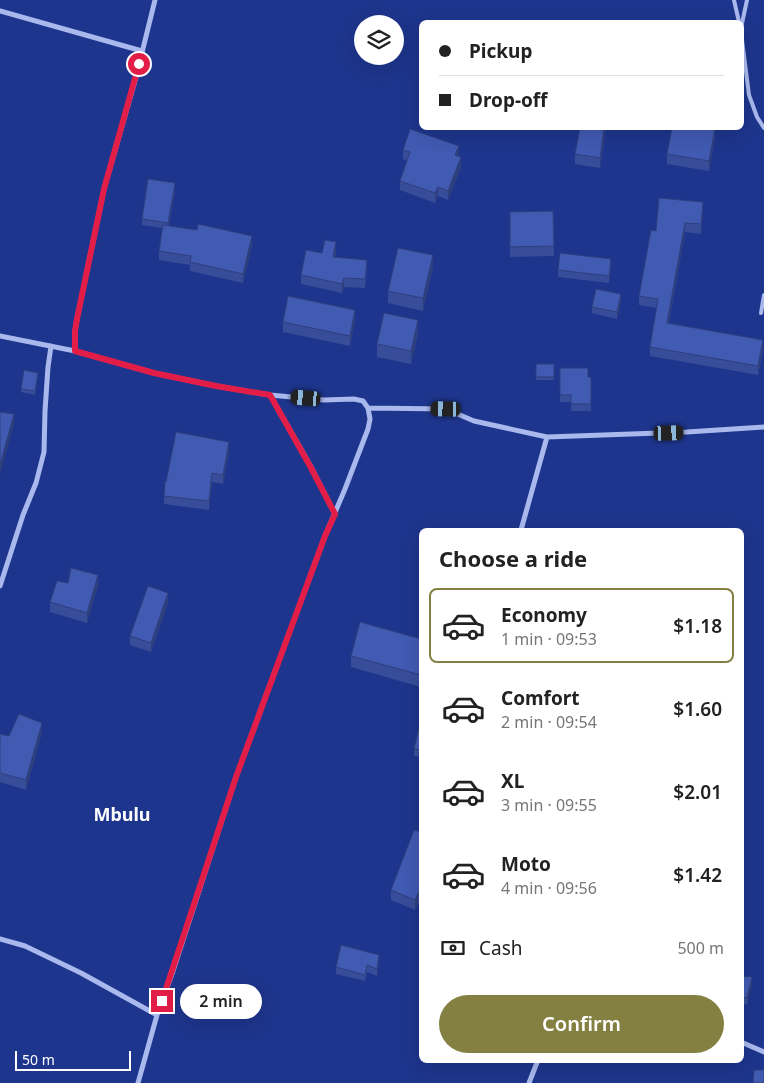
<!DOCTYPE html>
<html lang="en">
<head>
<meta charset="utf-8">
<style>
	:root { --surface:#fff; --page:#f2f2f2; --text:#222; --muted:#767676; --line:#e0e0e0; --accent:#848041 }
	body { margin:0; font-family:"Noto Sans",sans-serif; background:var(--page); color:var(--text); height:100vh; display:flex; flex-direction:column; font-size:19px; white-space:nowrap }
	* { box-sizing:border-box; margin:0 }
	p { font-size:16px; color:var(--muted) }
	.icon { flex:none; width:28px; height:28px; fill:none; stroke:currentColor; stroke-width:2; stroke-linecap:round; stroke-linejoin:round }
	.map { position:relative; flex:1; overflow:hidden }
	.side { position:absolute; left:419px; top:528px; width:325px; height:535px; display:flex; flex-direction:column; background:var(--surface); border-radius:8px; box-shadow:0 5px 20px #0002 }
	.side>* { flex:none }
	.banner { position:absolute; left:419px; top:20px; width:325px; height:110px; border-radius:8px; box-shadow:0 5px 20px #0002; display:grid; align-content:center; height:110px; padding:0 20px; background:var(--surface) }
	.controls { position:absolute; left:354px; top:15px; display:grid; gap:10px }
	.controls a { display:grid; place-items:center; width:50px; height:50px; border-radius:50%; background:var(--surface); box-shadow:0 5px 20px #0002; font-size:25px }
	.scale { position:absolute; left:15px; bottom:12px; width:116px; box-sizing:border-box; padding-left:5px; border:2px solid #fff; border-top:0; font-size:14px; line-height:18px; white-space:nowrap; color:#fff; -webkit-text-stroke:4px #1d358c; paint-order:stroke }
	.end { position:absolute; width:22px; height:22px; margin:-11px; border:6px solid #e11d48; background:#fff; box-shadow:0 0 0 2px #fff }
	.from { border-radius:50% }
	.bubble { position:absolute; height:35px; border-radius:18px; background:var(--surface); box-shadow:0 5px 20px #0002; font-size:16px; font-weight:600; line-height:35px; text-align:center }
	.car { position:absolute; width:15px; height:30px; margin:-15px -8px; border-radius:6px; box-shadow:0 0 4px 1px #0007; background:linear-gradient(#222 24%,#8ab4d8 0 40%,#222 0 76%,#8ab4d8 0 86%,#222 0) }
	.banner b { display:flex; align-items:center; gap:18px; height:48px; font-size:19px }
	.banner b+b { border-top:1px solid var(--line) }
	.banner i { width:12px; height:12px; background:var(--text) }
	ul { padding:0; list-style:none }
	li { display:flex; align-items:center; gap:15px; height:75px; margin:0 10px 8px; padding:0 10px; border:2px solid transparent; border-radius:8px }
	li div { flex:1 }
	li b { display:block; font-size:19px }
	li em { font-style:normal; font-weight:600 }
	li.current { border-color:var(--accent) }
	li>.icon { width:45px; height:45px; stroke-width:1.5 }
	h2 { padding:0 20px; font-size:22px; line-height:60px }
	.pay { display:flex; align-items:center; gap:12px; height:55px; padding:0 20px; font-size:19px }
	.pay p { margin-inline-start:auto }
	.action { display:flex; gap:10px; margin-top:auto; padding:10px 20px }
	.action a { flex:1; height:58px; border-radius:30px; background:var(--accent); color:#fff; font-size:20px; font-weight:600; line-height:58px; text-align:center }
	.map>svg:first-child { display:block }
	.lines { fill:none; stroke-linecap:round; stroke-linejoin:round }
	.service { stroke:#a9b9ed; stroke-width:4 }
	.minor { stroke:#a9b9ed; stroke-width:5 }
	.wall { fill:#384d99 }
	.shaded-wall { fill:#2e3f7d }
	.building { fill:#415ab2; stroke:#2e3f7d }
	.route { stroke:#e11d48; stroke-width:6 }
	.labels { text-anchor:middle; stroke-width:4; stroke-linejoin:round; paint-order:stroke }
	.quarter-label { font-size:18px; font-weight:bold; fill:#fff; stroke:#1d358c }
</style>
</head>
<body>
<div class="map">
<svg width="764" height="1083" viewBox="0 0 764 1083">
	<rect width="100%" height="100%" fill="#1d358c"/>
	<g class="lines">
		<path class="service" d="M734,0L739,22
			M741,28L747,0
			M741,32L749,95L757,117L764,128
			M761,313L764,295"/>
		<path class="minor" d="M0,11L142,51
			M0,336L75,351L154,373L216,386L270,395L324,400L354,399L363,401L368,408L370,419L368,429L345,489L325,536L236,777L172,974L157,1015L138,1083
			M75,351V331L77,319L104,189L136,77L155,0
			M270,395L310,465L335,514
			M368,408L446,409L474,421L547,437L687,432L764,427
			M521,530L547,437
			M0,586L23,515L36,483L44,452L45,411L48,367L51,346
			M0,939L25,946L81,973L157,1015
			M741,1042L764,1052
			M529,1083L538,1060"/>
	</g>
	<path class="wall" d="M606,128L600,168L575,164V154Z
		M715,137L709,171L667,164V154Z
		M403,150L458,156L461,167L448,200L438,196L435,203L400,190V181L407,161L403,159Z
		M175,190L169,226L252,245L243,283L190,271V265L159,260V251L162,228L142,225V219Z
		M553,211L554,256L510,257V212Z
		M703,211L701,234L685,232L669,323L763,350L758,375L650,356V347L657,308L639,305V296L656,231Z
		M336,251L335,257L367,269L365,288L344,287L342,293L301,284V275L322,253Z
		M611,266L609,283L558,277V270Z
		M433,268L423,311L388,303V291Z
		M621,301L617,319L592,313V307Z
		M355,320L350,346L283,332V322Z
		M418,333L411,364L377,357V344Z
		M536,364H554V380H536Z
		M560,368L588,377H591V411H571V402H560Z
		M38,376L35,395L21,392V389Z
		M229,451L223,484L212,482L209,510L164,504V496L166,482Z
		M68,583L98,585L87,623L50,612V602Z
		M168,603L151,652L130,645V636Z
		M421,639V687L351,667V656Z
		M421,729V757L414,756V749Z
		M42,732L26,790L0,782V734L9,736Z
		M421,832V904L418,903L415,910L391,900V890Z
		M379,962L377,976L367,972L365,981L336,974V967Z
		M741,976L752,984L747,1005L741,1003Z"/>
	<path class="shaded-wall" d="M604,128H606L600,168V158Z
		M715,128V137L709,171V161Z
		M459,146V156L455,165V155Z
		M461,157V167L448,200V191Z
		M175,183V190L168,229V223Z
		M438,187V196L435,203V193Z
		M703,202V211L701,234V224Z
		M685,223V232L667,332V323Z
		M252,236V245L243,283V274Z
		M336,242V251L333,266V257Z
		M433,255V268L423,311V298Z
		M611,259V266L609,283V276Z
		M344,278V287L342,293V284Z
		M621,294V301L617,319V312Z
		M355,310V320L350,346V336Z
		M418,320V333L411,364V351Z
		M763,340V350L758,375V366Z
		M14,414V424L0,475V465Z
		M229,442V451L223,484V475Z
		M212,473V482L209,510V501Z
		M98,575V585L87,623V613Z
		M168,593V603L151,652V643Z
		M42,723V732L26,790V780Z
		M418,893V903L415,910V900Z
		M379,955V962L377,976V969Z
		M752,977V984L747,1005V998Z"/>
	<path class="building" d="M580,128H604L600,158L575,154Z
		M672,128H715L709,161L667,154Z
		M410,129L459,146L455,155L461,157L448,191L438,187L435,193L400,181L410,152L403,150Z
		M148,179L175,183L168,223L142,219Z
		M659,198L703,202L701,224L685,223L667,323L763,340L758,366L650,347L658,299L639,296L651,230L656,231Z
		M553,211L554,246L510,247V212Z
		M198,224L252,236L243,274L190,262L191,256L159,251L163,225L197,230Z
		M325,240L336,242L333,257L367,260L365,279L344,278L342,284L301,275L306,250L322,253Z
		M398,248L433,255L423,298L388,291Z
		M560,253L611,259L609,276L558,270Z
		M596,289L621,294L617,312L592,307Z
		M288,296L355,310L350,336L283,322Z
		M384,313L418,320L411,351L377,344Z
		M536,364H554V377H536Z
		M560,368H588V377H591V404H571V395H560Z
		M24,370L38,373L35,391L21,389Z
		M0,412L14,414L0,465Z
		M176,432L229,442L223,475L212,473L209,501L164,496L165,481L166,482Z
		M71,568L98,575L87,613L50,602L57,581L68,583Z
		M148,586L168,593L151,643L130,636Z
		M360,622L421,639V675L351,656Z
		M19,714L42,723L26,780L0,773V734L9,736Z
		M419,728L421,729V750L414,749Z
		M414,830L421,832V894L418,893L415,900L391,890Z
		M341,945L379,955L377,969L367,965L365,975L336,967Z
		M741,976L752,977L747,998L741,997Z
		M754,1070H764V1083H753Z"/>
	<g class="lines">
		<path class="route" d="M139,64L104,189L77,319L75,331V351L154,373L216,386L270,395L310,466L335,514L325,536L236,777L162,1001"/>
	</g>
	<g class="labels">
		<g class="quarter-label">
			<text x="122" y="821">Mbulu</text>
		</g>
	</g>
</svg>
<div class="controls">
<a><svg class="icon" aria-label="layers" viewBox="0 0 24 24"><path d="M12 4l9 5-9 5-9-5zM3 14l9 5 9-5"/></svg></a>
</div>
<div class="scale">50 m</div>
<i class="end from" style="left:139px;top:64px"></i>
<i class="end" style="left:162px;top:1001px"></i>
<div class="bubble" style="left:180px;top:984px;width:82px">2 min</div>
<i class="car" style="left:306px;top:398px;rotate:275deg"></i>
<i class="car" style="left:446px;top:409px;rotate:271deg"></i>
<i class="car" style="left:669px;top:433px;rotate:88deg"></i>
<div class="banner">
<b><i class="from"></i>Pickup</b>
<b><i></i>Drop-off</b>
</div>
<section class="side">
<h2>Choose a ride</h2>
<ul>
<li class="current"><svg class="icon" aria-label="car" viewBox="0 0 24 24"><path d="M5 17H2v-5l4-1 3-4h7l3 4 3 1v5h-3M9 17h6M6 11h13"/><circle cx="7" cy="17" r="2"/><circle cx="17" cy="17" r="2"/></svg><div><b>Economy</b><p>1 min · 09:53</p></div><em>$1.18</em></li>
<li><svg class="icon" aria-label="car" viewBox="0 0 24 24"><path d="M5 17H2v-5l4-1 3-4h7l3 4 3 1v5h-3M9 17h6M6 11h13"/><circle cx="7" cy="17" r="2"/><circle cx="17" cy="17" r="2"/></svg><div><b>Comfort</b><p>2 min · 09:54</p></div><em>$1.60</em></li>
<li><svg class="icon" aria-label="car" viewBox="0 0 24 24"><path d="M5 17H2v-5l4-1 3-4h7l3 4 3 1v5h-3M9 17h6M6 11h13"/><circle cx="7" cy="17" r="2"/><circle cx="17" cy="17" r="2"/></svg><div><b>XL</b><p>3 min · 09:55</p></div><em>$2.01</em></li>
<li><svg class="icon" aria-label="car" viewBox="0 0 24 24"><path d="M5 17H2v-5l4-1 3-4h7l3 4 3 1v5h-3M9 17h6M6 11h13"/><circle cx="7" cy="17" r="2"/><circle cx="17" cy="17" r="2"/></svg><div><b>Moto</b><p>4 min · 09:56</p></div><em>$1.42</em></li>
</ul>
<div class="pay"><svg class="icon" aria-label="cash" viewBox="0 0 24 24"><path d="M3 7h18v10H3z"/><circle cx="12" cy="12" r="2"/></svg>Cash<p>500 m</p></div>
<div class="action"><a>Confirm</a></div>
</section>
</div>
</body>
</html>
